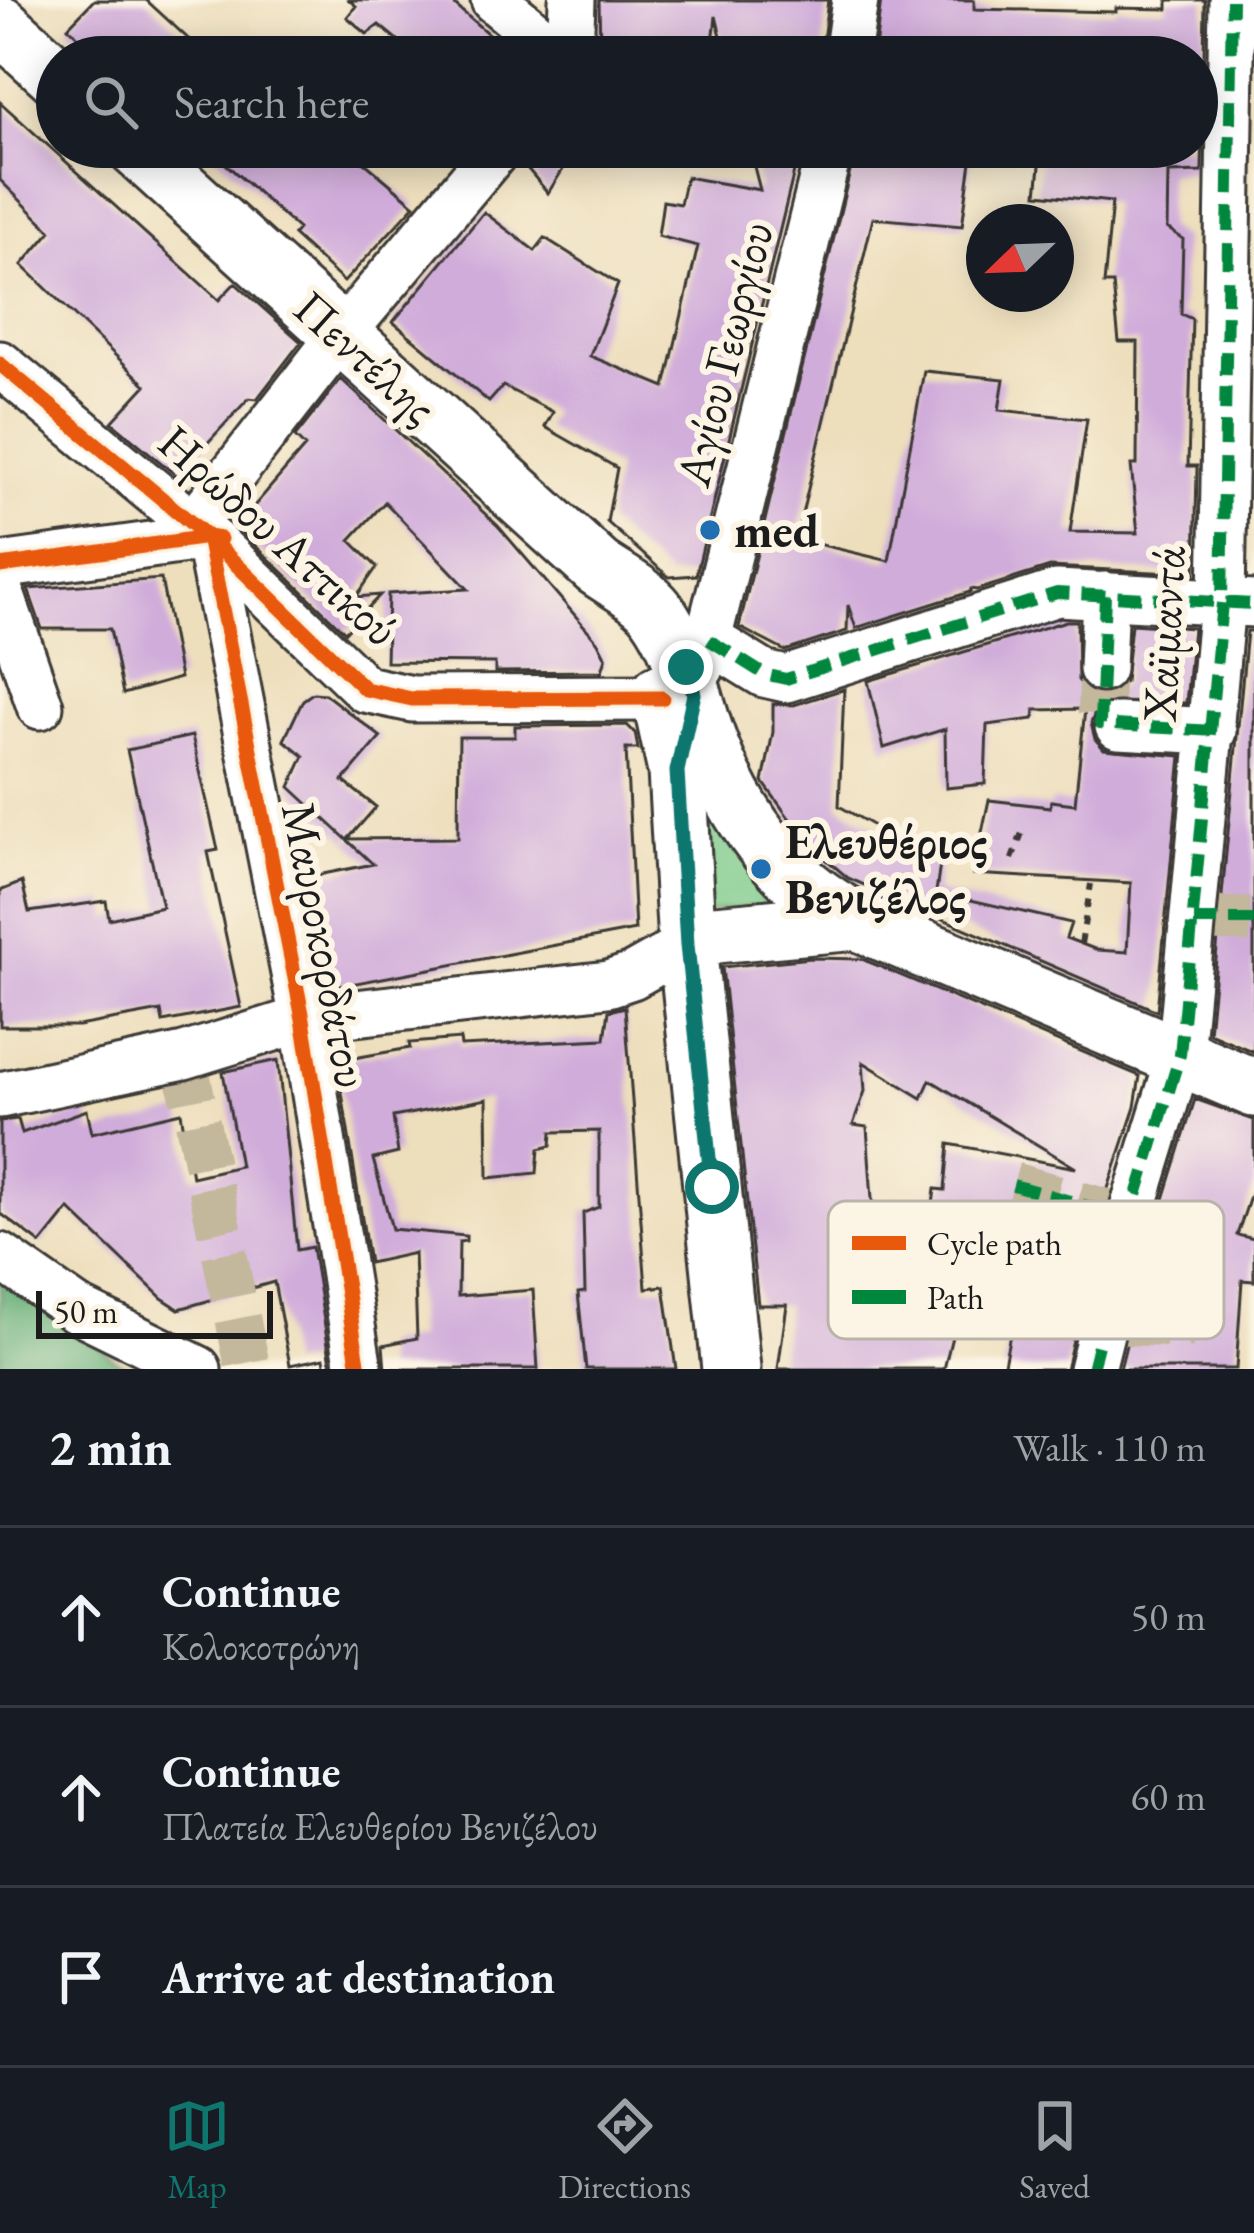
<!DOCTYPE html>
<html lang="en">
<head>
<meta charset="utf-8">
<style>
	:root { --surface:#171b24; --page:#242831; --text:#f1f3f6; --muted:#9ea1a6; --line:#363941; --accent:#0f766e }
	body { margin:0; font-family:"EB Garamond",serif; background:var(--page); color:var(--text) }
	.compass { position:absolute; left:966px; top:204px; width:108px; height:108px; border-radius:50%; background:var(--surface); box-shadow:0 6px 30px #0003; rotate:247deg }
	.scale { position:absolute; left:36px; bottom:30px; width:237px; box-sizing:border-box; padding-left:12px; border:6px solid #1c1c1c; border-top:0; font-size:33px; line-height:42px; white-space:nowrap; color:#1c1c1c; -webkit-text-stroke:9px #fcf5e5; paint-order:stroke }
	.stop { position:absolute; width:36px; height:36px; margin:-27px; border:9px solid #0f766e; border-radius:50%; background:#fff }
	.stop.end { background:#0f766e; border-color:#fff; box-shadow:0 3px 12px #0008 }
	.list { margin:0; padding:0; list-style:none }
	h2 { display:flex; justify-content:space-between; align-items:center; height:156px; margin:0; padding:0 48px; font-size:51px }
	h2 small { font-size:39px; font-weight:400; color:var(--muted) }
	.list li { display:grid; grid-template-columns:78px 1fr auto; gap:36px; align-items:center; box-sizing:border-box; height:180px; padding:0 48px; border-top:3px solid var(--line) }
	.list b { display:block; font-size:45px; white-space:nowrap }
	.list p { margin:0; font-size:39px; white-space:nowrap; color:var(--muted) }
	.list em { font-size:39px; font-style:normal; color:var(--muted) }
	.icon { flex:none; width:66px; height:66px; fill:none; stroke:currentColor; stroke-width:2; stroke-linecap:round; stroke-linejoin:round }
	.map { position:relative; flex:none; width:1254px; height:1369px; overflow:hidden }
	.search { position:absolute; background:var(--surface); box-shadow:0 6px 30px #0003; left:36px; right:36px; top:36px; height:132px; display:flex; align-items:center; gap:30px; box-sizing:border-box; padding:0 42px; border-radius:66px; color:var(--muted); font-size:45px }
	.sheet { height:696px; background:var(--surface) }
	nav { display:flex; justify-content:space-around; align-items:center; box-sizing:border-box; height:168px; border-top:3px solid var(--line); background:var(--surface); font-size:33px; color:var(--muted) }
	nav a { display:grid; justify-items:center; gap:6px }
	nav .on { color:var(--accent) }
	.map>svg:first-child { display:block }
	.green { fill:#78c98a; stroke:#4a7253; stroke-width:3 }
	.forest { fill:#62ad76; stroke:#3f6449; stroke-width:3 }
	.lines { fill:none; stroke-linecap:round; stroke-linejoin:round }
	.stream { stroke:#6f9fd9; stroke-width:9 }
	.building { fill:#d0acda }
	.minor-tunnel { stroke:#c3b79c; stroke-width:45; stroke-dasharray:45 22; stroke-linecap:butt }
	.minor-casing { stroke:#3b3934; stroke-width:51 }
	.major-casing { stroke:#3b3934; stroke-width:63 }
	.path { stroke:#3b3934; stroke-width:6; stroke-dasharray:9 9; stroke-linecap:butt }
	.minor { stroke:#fff; stroke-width:45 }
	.major { stroke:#fff; stroke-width:57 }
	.quiet { stroke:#00873e; stroke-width:12; stroke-dasharray:24 12; stroke-linecap:butt }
	.cycleway-casing { stroke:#fcf5e5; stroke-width:22 }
	.cycleway { stroke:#e8590c; stroke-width:15 }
	.route { stroke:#0f766e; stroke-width:15 }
	.poi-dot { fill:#1f6fb2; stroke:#fcf5e5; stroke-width:4.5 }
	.labels { text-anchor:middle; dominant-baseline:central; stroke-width:12; stroke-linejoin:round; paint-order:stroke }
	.street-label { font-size:48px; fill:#1c1c1c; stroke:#fcf5e5 }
	.poi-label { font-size:48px; font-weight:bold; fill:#1c1c1c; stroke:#fcf5e5; text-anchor:start }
	.key { fill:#fcf5e5; stroke:#b9b4a9; stroke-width:3 }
	.key-label { font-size:33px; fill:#1c1c1c }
</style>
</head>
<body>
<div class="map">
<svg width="1254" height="1369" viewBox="0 0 1254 1369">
	<rect width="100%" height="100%" fill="#fcf5e5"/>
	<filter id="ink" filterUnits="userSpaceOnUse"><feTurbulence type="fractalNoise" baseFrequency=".00833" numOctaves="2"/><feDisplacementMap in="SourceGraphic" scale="24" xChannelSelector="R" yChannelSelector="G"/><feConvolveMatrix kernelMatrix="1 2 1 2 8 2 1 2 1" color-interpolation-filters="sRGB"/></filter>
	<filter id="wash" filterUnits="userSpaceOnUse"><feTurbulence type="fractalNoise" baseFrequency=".004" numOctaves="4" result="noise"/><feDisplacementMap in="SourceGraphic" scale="48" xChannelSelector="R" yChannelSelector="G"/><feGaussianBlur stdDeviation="2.7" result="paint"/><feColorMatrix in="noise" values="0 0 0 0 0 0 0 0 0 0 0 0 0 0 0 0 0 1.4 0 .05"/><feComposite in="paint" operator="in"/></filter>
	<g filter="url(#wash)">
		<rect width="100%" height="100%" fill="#eddebc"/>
		<path class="green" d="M697,769L792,903L702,913Z"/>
		<path class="forest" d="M0,1261L118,1362L139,1369H0Z"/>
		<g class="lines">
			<path class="stream" d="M0,1367L2,1369"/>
		</g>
		<g id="blocks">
			<path class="building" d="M94,0H146L208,57H100L68,27Z
				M349,0H449L515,57H418L379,25L367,34L347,17L356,6Z
				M599,0H828L821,57H745V53L725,52L716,16L712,52L600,49Z
				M881,0H974V9L1116,12V8L1168,9V0H1205L1202,172L1168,173L1167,228L1183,239L1181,314L1192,319L1188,466H1197L1195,574L1050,567L977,590L971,589L970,592L856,628L848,605L847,631L785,651L739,627L856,147H973L962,226L873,218L796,539L889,561L924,371L1004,379L999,410L1087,419L1070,532L1138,533L1131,465H1137L1138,342H1119L1113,284H1104L1112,202L1037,194L1042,147H1197V57H874Z
				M0,102L219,300L235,283L301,342L257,399L249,398L177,476L112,422L146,385L22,265L51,231L0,180Z
				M207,147H346L415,205L344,282L293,235L298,229Z
				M525,147H577L548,193L521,161Z
				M749,147H800L696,575L669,577L607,522L617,468L545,427L553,412L503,386L489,402L393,322L484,212L535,251L545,238L618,284L590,356L665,387L698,246L658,236L663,201L680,204L686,177L760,190Z
				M341,379L498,526L598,642L606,658L602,671L495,672V663L386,662L388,594L468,589L385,502L350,540L377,567L356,597L380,595L345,632L236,527L305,447L295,437Z
				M161,579L180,678L123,694L110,629H42L28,589Z
				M1066,621H1077L1078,680L1087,691L1100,696L1113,693L1125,682L1131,624L1193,628L1186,703L1107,702L1096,710L1091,723L1095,739L1104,749L1181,756L1157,1011L848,878L807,843L763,782L773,732V704L794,705L844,689L839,806L940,864L936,892L1071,923L1066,938L1097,950L1127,952L1131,883L973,874L989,800L1050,807L1051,801L1075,804L1085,709L1035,710L1034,719L987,725L985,784L946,788L945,729L884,748L868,681Z
				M1247,631H1254V1052L1209,1033Z
				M313,693L325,694L381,737L343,781L376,807L348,839L458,838L459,737H515V726L627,725L635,733L638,749H626L635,930L325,989L303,878L373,864L290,787L304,756L284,740L303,700Z
				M192,736L218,850L208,852L241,1007L163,1022L161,1011L78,1026H0V891L22,882L29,912L106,901L109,919L162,907L127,750Z
				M811,958L862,959L1140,1076L1135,1107L1084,1261L1091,1264L1066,1369H1003L1014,1314L991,1307L999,1245L928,1244L935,1189L945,1190L949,1144L1076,1168L930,1080L922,1098L863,1062L865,1091L853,1125L867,1127L877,1272L925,1277L920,1315L955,1324L944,1369H778L787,1305H758L722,967Z
				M625,1007L646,1288L664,1286L676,1369H586L578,1293L585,1292L583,1213L599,1207V1131L552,1132L551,1146L539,1149L537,1173L488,1178L487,1099L393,1117L398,1153L373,1159L392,1229L466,1236V1241L459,1242L458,1296L533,1290L538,1369H385L383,1345L417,1338L414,1253L369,1263L337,1061L410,1048L409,1043L460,1039L461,1046L605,1039L609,1011Z
				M278,1060L297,1250L312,1247L332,1369H326L324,1358L290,1365L274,1282L179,1309L162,1298L69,1209L41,1244L0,1213V1121L18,1119L22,1133L87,1110L92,1133L181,1112L192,1177L240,1166L223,1072Z
				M1195,1099L1254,1120V1185L1237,1235L1254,1239V1281L1242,1280L1236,1369H1120L1156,1225Z"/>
		</g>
	</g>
	<g filter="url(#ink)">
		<use href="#blocks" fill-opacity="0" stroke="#3b3934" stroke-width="3"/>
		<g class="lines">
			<path class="minor-tunnel" d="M1102,669L1100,724L1118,726
				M1205,919L1254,920
				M184,1056L248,1369
				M1013,1185L1130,1218
				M1122,1322L1194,1326"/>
			<g class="minor-casing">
				<path id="minor" d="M494,0L563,57
					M570,57L572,0
					M847,57L855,0
					M0,364L208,537L365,689L412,699L662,698
					M193,525L341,335L499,147
					M208,537L303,1019L359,1369
					M0,566L208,537
					M0,591L40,706
					M709,640L764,674L786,679L1057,593L1254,604
					M701,668L830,147
					M1102,669L1105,595
					M1118,726L1213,731
					M0,1095L184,1056L303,1019L608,984L632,976L687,945
					M0,1256L76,1309L198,1369
					M1092,1369L1130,1218L1180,1055L1222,603L1232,0"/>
			</g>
			<g class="major-casing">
				<path id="major" d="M0,24L57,76
					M135,147L597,567C615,580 642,593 656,611C683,647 690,689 704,731C732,811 781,884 857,921L1254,1088
					M660,693L677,771L687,945L731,1369
					M687,945L715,934L857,921"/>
			</g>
			<path class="path" d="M1012,859L1022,833
				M1081,944L1091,884"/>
			<use href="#minor" class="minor"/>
			<use href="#major" class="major"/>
			<path class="quiet" d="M1105,595L1100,724L1213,731
				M709,640L764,674L786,679L1057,593L1254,604
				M1194,920H1254
				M1013,1185L1130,1218
				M1105,1319L1194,1326
				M1092,1369L1130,1218L1180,1055L1222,603L1232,0"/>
			<g class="cycleway-casing">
				<path id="cycleway" d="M0,364L208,537L365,689L412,699L662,698
					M208,537L303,1019L359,1369
					M0,566L208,537L220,539"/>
			</g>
			<use href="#cycleway" class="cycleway"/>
		</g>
	</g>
	<g class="lines" filter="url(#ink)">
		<path class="route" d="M686,667L694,694L677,771L687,945L712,1187"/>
	</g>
	<g class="poi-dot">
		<circle cx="710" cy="530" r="12"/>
		<circle cx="761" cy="869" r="12"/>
	</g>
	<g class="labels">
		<g class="street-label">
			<text transform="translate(724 354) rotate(-76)">Αγίου Γεωργίου</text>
			<text transform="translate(366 357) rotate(42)">Πεντέλης</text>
			<text transform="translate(279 535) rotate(42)">Ηρώδου Αττικού</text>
			<text transform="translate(1163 634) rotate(-87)">Χαϊμαντά</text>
			<text transform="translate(326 945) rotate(79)">Μαυροκορδάτου</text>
		</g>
		<g class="poi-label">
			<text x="734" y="530">med</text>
			<text x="785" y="841">Ελευθέριος<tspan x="785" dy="55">Βενιζέλος</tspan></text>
		</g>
	</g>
	<rect x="828" y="1201" width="396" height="138" rx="18" class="key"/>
	<rect x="852" y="1236" width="54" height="14" fill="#e8590c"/>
	<rect x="852" y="1290" width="54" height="14" fill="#00873e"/>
	<g class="key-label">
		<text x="927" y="1255">Cycle path</text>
		<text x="927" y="1309">Path</text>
	</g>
</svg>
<svg class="compass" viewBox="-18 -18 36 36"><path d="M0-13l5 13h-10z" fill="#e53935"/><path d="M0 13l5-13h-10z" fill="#9ea1a6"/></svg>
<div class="scale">50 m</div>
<div class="stop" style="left:712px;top:1187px"></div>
<div class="stop end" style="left:686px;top:667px"></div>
<div class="search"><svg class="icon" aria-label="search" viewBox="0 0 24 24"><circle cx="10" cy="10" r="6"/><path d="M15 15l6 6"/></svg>Search here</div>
</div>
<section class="sheet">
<h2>2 min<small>Walk · 110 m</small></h2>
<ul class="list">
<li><svg class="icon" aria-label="ahead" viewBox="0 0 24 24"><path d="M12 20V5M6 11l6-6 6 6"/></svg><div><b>Continue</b><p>Κολοκοτρώνη</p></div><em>50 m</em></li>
<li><svg class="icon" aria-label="ahead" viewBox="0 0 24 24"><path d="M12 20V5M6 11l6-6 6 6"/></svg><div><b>Continue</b><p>Πλατεία Ελευθερίου Βενιζέλου</p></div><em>60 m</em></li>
<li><svg class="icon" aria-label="arrive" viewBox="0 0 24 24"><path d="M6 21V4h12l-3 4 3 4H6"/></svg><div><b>Arrive at destination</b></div></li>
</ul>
</section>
<nav>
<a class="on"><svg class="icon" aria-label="map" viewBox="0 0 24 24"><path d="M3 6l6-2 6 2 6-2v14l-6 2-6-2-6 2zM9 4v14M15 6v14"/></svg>Map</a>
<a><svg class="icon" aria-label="directions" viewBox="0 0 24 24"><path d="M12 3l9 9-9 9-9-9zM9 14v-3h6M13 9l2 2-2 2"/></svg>Directions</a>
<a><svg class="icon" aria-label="saved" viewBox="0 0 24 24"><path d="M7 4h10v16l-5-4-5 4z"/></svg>Saved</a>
</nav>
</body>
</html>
